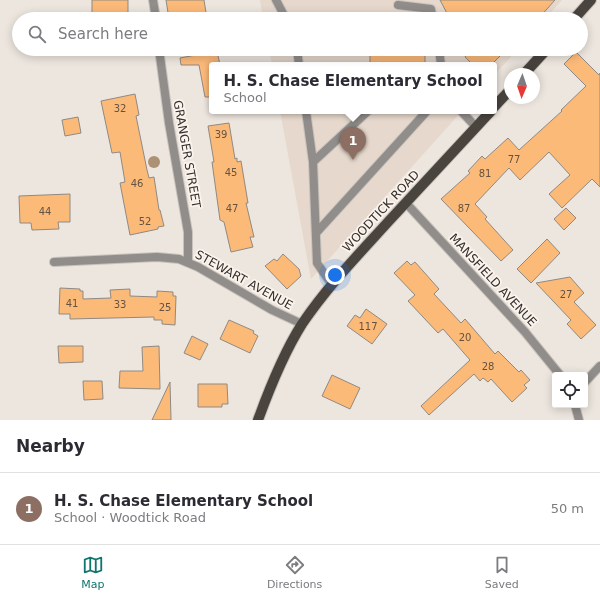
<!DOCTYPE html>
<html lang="en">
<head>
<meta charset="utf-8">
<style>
	:root { --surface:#fff; --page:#f7f7f7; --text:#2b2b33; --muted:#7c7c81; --line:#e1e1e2; --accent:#0f766e }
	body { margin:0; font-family:"DejaVu Sans",sans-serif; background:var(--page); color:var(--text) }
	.controls { position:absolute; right:12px; bottom:12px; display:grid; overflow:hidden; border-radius:4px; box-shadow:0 2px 10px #0003 }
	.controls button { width:36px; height:36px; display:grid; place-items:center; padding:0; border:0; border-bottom:1px solid var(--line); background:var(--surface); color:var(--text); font:20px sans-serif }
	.compass { position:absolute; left:504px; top:68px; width:36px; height:36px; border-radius:50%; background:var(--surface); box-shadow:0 2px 10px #0003; rotate:182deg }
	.you { position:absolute; left:335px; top:275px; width:14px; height:14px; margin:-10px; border:3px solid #fff; border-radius:50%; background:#1a73e8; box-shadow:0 0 0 6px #1a73e833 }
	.badge { display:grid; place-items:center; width:26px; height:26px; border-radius:50%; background:var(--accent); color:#fff; font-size:13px; font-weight:700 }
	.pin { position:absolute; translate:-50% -33px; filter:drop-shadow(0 1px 2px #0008) }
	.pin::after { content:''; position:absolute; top:21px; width:14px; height:12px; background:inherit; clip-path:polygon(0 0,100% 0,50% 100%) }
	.popup { position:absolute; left:209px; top:62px; width:288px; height:52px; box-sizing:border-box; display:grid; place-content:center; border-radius:4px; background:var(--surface); filter:drop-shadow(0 1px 3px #0005); font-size:13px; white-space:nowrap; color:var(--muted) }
	.popup b { font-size:15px; color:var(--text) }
	.popup::after { content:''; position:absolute; left:50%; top:100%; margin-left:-8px; border:8px solid transparent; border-top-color:var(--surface) }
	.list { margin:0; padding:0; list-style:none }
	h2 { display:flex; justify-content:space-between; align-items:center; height:52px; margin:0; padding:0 16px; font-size:17px }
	h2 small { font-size:13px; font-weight:400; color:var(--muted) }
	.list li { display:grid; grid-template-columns:26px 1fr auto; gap:12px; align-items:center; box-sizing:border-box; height:72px; padding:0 16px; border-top:1px solid var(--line) }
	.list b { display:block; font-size:15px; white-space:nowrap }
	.list p { margin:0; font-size:13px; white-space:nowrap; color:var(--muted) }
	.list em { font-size:13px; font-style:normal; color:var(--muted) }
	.icon { flex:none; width:22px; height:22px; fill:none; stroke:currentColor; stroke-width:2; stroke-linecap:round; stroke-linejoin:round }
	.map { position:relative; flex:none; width:600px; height:420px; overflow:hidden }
	.search { position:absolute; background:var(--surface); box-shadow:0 2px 10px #0003; left:12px; right:12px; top:12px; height:44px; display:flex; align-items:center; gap:10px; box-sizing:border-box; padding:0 14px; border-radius:22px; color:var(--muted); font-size:15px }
	.sheet { height:124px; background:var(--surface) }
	nav { display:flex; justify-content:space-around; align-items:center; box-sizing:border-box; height:56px; border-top:1px solid var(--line); background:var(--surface); font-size:11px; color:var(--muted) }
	nav a { display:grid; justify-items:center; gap:2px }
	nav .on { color:var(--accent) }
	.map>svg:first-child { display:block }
	.built { fill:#e6d8cc }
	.building { fill:#fcba79; stroke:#908982 }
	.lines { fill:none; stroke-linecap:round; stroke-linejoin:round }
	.lane-casing { stroke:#c8c2bc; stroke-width:10 }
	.street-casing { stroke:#c8c2bc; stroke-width:10 }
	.primary-casing { stroke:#c8c2bc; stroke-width:12 }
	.lane { stroke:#908d8a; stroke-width:8 }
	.street { stroke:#908d8a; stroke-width:8 }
	.primary { stroke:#4a443f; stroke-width:10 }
	.tree { fill:#ad9174 }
	.labels { text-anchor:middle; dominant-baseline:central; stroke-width:3.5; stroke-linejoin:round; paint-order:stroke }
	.number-label { font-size:10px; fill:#655241 }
	.street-label { font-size:12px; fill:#33302e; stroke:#fbf3ec }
</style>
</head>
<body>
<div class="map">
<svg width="600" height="420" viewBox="0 0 600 420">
	<rect width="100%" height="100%" fill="#ede6df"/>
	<path class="built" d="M260,0H562L545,19H263Z
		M269,49H518L494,75V65H272Z
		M280,111H462L311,279Z"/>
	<path class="building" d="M92,0H128V19H92Z
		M166,0H204L207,19H169Z
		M440,0H555L538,19H450Z
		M370,49H425V65H370Z
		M471,49H507L491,65H473L465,57Z
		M217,51L220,65H212V97H205L199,65H181L180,58Z
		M576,52L599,75L600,73V187L592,179L562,208L549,194L570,175L549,152L520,180L509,168L475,204L487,217L485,219L513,250L501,261L441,199L470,173L468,171L482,156L485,159L508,138L519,150L562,111L561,110L586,86L564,64Z
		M135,94L139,115L136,116L147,170L149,178L154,177L159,210H160L164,226L158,227V229L130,235L120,183L125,182L120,152L112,153L101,101Z
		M78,117L81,133L65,136L62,120Z
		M229,123L235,159L237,158V162L241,161L248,203H246L254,237H250L253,247L231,252L224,222L220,220L212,162H214L208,126Z
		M70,194V222H58L59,229L32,230L31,223H20L19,196Z
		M566,208L576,218L564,230L554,219Z
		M547,239L560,253L531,283L517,269Z
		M283,254L299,269L301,276L287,289L265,266L274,259L277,261Z
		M407,261L411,265L415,262L439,289L434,294L461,323L465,319L495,354L498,351L519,372L521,370L530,380L524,385L527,388L512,402L491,379L488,382L483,378L480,381L474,374L429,415L421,406L470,360L443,329L438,333L408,301L415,295L394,273Z
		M570,277L584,293L574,302L596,325L581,339L567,324L571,320L536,283Z
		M60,288L80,289V291H83V299L111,298L110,290L130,289V296L157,297V291L173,292V296H176L175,325L162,324V320H154V317L70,319V314H59Z
		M366,309L387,324L372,344L347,326L355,315L360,318Z
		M229,320L254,331L253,333L258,336L250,353L220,339Z
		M192,336L208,344L200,360L184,353Z
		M58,346H83V362L59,363Z
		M159,346L160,389L119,388L120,371H143L142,347Z
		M332,375L360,388L350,409L322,396Z
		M83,381H102L103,399L84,400Z
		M170,382L171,420H152Z
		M198,384H227L228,404H222V407H198Z"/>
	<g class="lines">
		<g class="lane-casing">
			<path id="lane" d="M276,0L286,19
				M398,5L431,9L433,19
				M297,49L299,65
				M439,49L441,65
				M306,111L313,162
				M461,111L476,127
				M317,232L427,111
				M332,285L317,263L313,162L368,111"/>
		</g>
		<g class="street-casing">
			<path id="street" d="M153,0L156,19
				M159,49L169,123L188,232V262
				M406,203L525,332L560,375
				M54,262L157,257L179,259L198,267L272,310L302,324
				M585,382L600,366
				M575,405L579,420"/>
		</g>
		<g class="primary-casing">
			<path id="primary" d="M574,19L591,0
				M524,74L547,49
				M494,107L510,90
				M258,420C270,387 283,354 302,324C327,287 358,255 388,222C422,185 457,148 491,111"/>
		</g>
		<use href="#lane" class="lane"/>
		<use href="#street" class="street"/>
		<use href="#primary" class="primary"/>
	</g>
	<circle class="tree" cx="154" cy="162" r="6"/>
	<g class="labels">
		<g class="number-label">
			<text x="120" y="108">32</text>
			<text x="221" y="134">39</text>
			<text x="514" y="159">77</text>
			<text x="231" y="172">45</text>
			<text x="485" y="173">81</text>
			<text x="137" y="183">46</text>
			<text x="232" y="208">47</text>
			<text x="464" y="208">87</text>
			<text x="45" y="211">44</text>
			<text x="145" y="221">52</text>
			<text x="566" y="294">27</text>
			<text x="72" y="303">41</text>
			<text x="120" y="304">33</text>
			<text x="165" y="307">25</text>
			<text x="368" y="326">117</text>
			<text x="465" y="337">20</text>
			<text x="488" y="366">28</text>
		</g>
		<g class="street-label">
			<text transform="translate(187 154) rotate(80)">GRANGER STREET</text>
			<text transform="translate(381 211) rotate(-47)">WOODTICK ROAD</text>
			<text transform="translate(244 280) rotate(29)">STEWART AVENUE</text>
			<text transform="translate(493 280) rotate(47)">MANSFIELD AVENUE</text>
		</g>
	</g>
</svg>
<div class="controls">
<button><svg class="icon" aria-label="locate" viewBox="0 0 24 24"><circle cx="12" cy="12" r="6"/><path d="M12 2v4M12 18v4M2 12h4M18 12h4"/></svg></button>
</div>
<svg class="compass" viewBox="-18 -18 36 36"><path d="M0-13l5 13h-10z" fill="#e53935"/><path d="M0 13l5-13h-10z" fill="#7c7c81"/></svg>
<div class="you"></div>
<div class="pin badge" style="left:353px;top:160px;background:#8d6e63">1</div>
<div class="popup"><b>H. S. Chase Elementary School</b>School</div>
<div class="search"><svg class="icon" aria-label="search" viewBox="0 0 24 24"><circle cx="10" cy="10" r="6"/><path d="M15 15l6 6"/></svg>Search here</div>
</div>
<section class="sheet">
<h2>Nearby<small></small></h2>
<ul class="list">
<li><span class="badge" style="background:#8d6e63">1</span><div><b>H. S. Chase Elementary School</b><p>School · Woodtick Road</p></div><em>50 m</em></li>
</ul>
</section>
<nav>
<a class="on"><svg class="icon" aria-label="map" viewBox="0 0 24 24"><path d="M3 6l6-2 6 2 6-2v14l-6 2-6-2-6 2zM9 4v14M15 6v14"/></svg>Map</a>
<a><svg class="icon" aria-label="directions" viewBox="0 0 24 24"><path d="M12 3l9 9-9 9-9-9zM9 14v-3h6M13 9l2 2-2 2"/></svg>Directions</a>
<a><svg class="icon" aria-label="saved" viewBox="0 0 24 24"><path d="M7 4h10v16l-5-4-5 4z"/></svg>Saved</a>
</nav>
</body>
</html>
